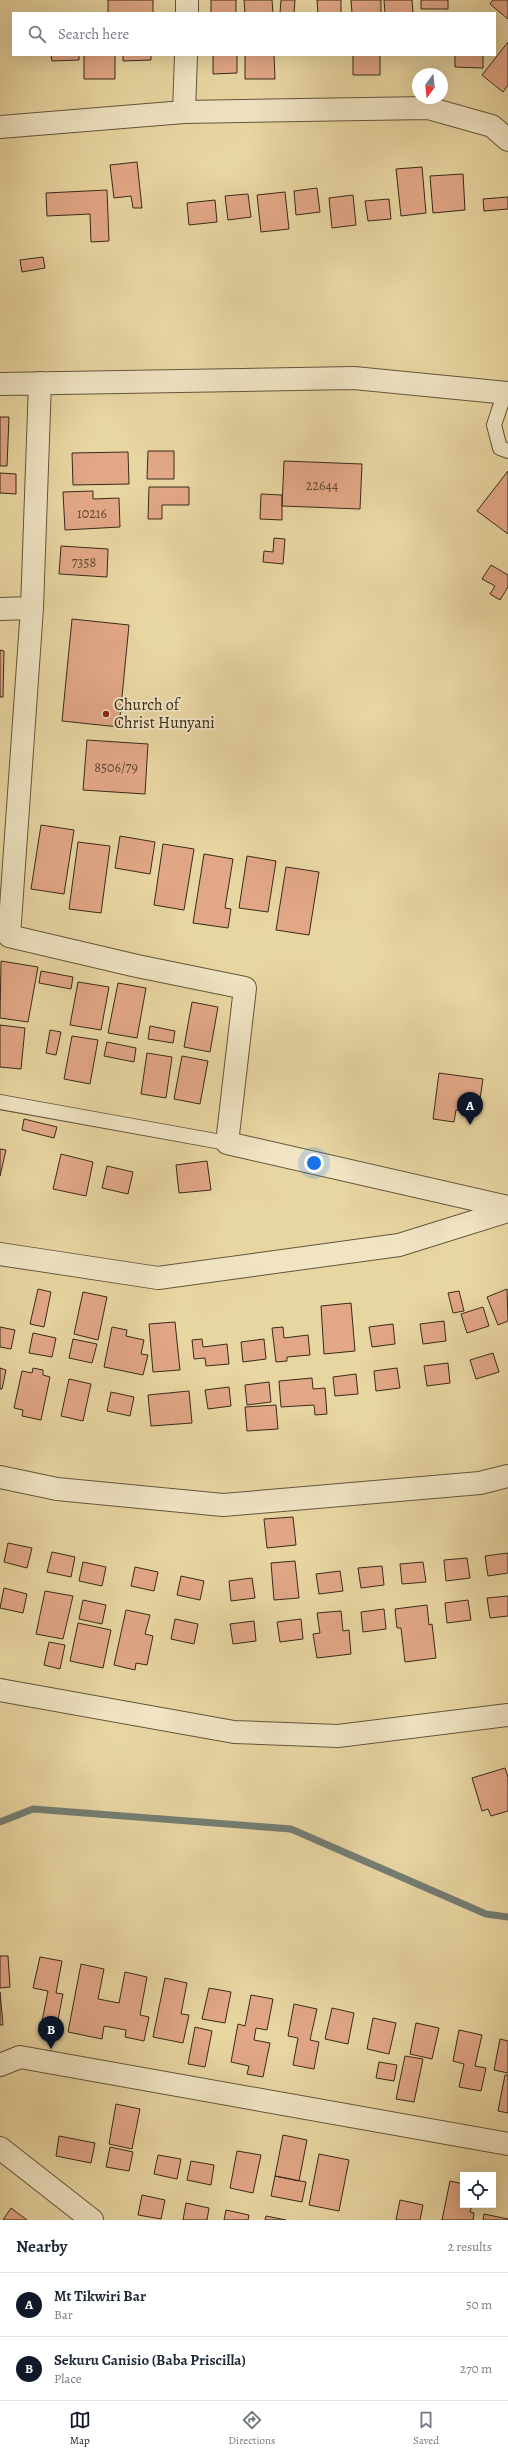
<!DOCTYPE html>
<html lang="en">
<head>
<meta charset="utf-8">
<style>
	:root { --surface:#fff; --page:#f6f6f7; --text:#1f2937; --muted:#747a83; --line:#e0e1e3; --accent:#111827 }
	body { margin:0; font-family:Alegreya,serif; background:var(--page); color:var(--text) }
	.controls { position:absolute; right:12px; bottom:12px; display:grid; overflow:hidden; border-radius:0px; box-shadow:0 4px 16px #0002 }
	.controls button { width:36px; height:36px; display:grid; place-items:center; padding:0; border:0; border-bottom:1px solid var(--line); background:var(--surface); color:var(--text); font:20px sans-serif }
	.compass { position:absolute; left:412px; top:68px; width:36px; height:36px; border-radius:50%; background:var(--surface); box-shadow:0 4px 16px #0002; rotate:195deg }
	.you { position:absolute; left:314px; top:1163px; width:14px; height:14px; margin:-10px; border:3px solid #fff; border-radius:50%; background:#1a73e8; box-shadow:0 0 0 6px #1a73e833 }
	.badge { display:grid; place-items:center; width:26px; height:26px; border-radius:50%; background:var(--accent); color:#fff; font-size:13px; font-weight:700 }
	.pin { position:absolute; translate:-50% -33px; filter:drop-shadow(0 1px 2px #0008) }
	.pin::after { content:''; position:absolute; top:21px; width:14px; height:12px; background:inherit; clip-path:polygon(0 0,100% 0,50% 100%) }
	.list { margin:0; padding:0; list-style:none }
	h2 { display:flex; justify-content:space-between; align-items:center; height:52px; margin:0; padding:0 16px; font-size:17px }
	h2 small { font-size:13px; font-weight:400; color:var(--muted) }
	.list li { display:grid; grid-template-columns:26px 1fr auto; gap:12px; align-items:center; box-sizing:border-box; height:64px; padding:0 16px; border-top:1px solid var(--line) }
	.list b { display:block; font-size:15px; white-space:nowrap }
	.list p { margin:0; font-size:13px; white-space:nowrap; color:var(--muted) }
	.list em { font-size:13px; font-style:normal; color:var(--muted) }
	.icon { flex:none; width:22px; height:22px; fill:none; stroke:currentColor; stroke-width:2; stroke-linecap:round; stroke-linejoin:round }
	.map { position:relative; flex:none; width:508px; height:2220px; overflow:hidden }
	.search { position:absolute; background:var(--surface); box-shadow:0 4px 16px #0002; left:12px; right:12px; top:12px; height:44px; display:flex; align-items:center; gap:10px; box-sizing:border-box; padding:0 14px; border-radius:0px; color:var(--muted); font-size:15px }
	.sheet { height:180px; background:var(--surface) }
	nav { display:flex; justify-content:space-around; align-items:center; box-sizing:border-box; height:56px; border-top:1px solid var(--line); background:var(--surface); font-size:11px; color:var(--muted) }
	nav a { display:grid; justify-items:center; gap:2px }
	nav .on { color:var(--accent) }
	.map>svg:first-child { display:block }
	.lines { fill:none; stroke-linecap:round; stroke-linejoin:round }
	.stream { stroke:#747e74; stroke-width:7 }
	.building { fill:#e2a787; stroke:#382b19 }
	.lane-casing { stroke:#64563b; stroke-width:16 }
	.street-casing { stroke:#64563b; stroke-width:24 }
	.lane { stroke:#f0e4c3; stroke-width:14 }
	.street { stroke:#f0e4c3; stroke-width:22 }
	.poi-dot { fill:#8f2418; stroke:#f0e4c3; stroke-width:1.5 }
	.labels { text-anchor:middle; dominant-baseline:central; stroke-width:4; stroke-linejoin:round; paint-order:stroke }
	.number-label { font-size:14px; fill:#624a34 }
	.poi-label { font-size:16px; fill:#382b19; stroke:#f0e4c3; text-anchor:start }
</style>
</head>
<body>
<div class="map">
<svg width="508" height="2220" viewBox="0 0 508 2220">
	<rect width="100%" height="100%" fill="#e8d6a2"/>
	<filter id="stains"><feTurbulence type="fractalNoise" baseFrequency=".005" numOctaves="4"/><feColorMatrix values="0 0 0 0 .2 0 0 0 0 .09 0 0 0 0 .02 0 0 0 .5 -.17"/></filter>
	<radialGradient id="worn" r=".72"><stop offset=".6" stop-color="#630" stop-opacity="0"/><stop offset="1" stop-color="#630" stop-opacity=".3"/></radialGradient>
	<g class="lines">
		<path class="stream" d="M0,1822L33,1809L291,1829L486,1914L508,1917"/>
	</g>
	<path class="building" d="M108,0H153V13H108Z
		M211,0H236V13H211Z
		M244,0H272L273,13H245Z
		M281,0H295L294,13H280Z
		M317,0H341V13H318Z
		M351,0H381V13H352Z
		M384,0H412L413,13H385Z
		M421,0H448V9H421Z
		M493,0H508V19L490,4Z
		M508,42V85L503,92L482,75Z
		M51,55H79V60L52,61Z
		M84,55H115V79H84Z
		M123,55H151V60L123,61Z
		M213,55H237V73L213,74Z
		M245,55H274L275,79H245Z
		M353,55H380V75H353Z
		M455,55H483V68L455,67Z
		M137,162L142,208H133L131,196L114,198L110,165Z
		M422,167L426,213L401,216L396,169Z
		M463,174L465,210L433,213L430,176Z
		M317,188L320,212L296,215L294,191Z
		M107,190L109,241L91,242L90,214L47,216L46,193Z
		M285,192L289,229L261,232L257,195Z
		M248,194L251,217L228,220L225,196Z
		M353,195L356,225L332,228L329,198Z
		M508,197V209L484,211L483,199Z
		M389,199L391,219L368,221L365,201Z
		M215,200L217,222L189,225L187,203Z
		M43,257L45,268L22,272L20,260Z
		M0,417H9L7,466H0Z
		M148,451H174V479H147Z
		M128,452L129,484L73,485L72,453Z
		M284,461L362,464L360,509L282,506Z
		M508,471V534L477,511Z
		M0,473L16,474V494L0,493Z
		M149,487H189V505H162V519H148Z
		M93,491V499L119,498L120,527L65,530L63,492Z
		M261,494L282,495V520L260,519Z
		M274,538L285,539L283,564L263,562L264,551L273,552Z
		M61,546L108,549L107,577L59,574Z
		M491,565L508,575V587L500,600L490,594L495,586L482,579Z
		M72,619L129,625L119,727L62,721Z
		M0,650L4,651L3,697H0Z
		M87,740L148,744L145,794L83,790Z
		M41,825L74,830L64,894L31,889Z
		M120,836L155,842L150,874L115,868Z
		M78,842L110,846L101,913L69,909Z
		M163,844L194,849L184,910L154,905Z
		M204,854L233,859L225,908L231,909L228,928L193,923Z
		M247,856L276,861L268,912L239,908Z
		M286,867L319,872L309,935L276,930Z
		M1,961L38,967L28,1022L0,1018Z
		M41,971L73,977L71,989L39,983Z
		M78,982L109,987L101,1030L70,1025Z
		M118,983L146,988L137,1038L108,1033Z
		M192,1002L218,1007L210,1052L184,1047Z
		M0,1025L25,1028L21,1069L0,1067Z
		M150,1026L175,1031L173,1043L148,1039Z
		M50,1030L61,1032L56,1055L46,1053Z
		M72,1036L98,1040L90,1084L64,1079Z
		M107,1042L136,1048L134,1062L104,1056Z
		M147,1053L172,1057L166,1098L141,1094Z
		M182,1056L208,1061L200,1104L174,1099Z
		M439,1073L483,1079L478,1113L456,1110L454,1122L433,1119Z
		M24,1119L57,1127L54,1138L22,1130Z
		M0,1149L6,1150L0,1176Z
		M61,1154L93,1162L86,1196L53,1189Z
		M207,1161L211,1190L179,1193L176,1165Z
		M107,1166L133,1172L128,1194L102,1188Z
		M38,1289L51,1292L44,1327L30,1324Z
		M507,1289L508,1321L498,1325L487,1297Z
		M459,1291L464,1311L453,1313L448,1293Z
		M83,1292L107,1297L98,1340L74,1334Z
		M351,1303L355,1351L324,1354L321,1306Z
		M483,1307L489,1326L467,1333L461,1314Z
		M444,1321L446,1341L423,1344L420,1324Z
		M175,1322L180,1370L153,1372L149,1324Z
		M393,1324L395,1344L372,1347L369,1327Z
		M0,1327L15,1330L11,1349L0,1347Z
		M112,1327L127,1330L126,1336L144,1340L141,1354L148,1355L143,1375L104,1367Z
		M283,1327L284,1338L308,1335L310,1355L287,1357V1361L276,1362L272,1328Z
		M33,1333L56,1338L52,1357L29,1353Z
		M73,1339L97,1344L92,1363L69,1358Z
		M202,1339L203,1347L227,1344L229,1364L206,1366L205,1358L194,1359L192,1340Z
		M264,1339L266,1359L243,1362L241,1342Z
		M493,1353L499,1372L476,1379L470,1360Z
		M448,1363L450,1383L427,1386L424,1366Z
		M0,1368L6,1370L2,1389H0Z
		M33,1368L43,1370V1375L50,1377L41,1420L22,1416L23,1410L14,1408L22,1371L32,1373Z
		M397,1368L400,1388L376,1391L374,1371Z
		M356,1374L358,1394L335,1396L333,1377Z
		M312,1378L313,1389L325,1388L327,1414L315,1415L314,1405L281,1407L279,1381Z
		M69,1379L91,1384L83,1421L61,1416Z
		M269,1382L271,1402L247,1405L245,1385Z
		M229,1387L231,1406L208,1409L205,1390Z
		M189,1391L192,1423L151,1426L148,1395Z
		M111,1392L134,1397L130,1416L107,1411Z
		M276,1405L278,1429L247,1431L245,1407Z
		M293,1517L296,1545L267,1548L264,1519Z
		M8,1543L32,1548L27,1568L4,1562Z
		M52,1552L75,1557L71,1577L47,1572Z
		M508,1553V1573L488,1576L485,1556Z
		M467,1558L470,1578L446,1581L444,1560Z
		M295,1561L299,1598L274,1600L271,1563Z
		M83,1562L106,1567L102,1586L79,1581Z
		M423,1562L426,1582L402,1584L400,1564Z
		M382,1566L384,1585L361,1588L358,1568Z
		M135,1567L158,1572L154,1591L131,1586Z
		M340,1571L343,1591L319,1594L316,1574Z
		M181,1576L204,1581L200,1600L177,1595Z
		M252,1578L255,1598L231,1601L229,1581Z
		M4,1588L27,1594L23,1613L0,1608Z
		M45,1591L73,1596L63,1639L36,1634Z
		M508,1596V1616L490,1618L487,1598Z
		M83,1600L106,1605L102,1624L79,1619Z
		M468,1600L471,1620L447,1623L445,1603Z
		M427,1605L429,1625L432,1624L436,1658L405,1662L401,1628H397L395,1609Z
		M384,1609L386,1629L363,1632L361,1612Z
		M126,1610L150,1615L145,1634L153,1636L147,1665L136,1663L135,1670L114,1665Z
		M341,1611L343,1631L349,1630L351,1654L317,1658L313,1634L320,1633L317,1613Z
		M175,1619L198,1624L194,1644L171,1639Z
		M301,1619L303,1639L280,1642L277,1622Z
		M254,1621L256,1641L233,1644L230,1624Z
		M78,1623L111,1630L103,1668L70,1661Z
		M49,1642L65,1645L60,1669L44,1665Z
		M505,1768L508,1777V1811L491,1816L488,1809L482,1811L472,1778Z
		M0,1956H8L10,1987L0,1988Z
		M40,1957L62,1961L56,1993L63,1994L56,2030L41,2026L48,1991L33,1988Z
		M81,1964L104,1969L98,1999L119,2003L125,1972L147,1977L140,2015L149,2017L144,2041L125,2037L126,2030L104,2026L102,2039L68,2032Z
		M165,1978L187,1983L181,2014L189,2015L183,2043L153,2037Z
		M209,1988L231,1992L225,2023L202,2019Z
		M0,1992L3,2025H0Z
		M251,1995L273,1999L267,2030L256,2028L254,2040L270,2043L263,2077L247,2074L249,2066L231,2062L238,2024L245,2026Z
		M294,2004L317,2009L310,2040L319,2042L314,2069L293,2065L298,2038L288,2036Z
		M332,2008L354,2013L348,2044L325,2039Z
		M373,2018L396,2023L389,2054L367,2049Z
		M416,2023L439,2028L432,2059L410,2054Z
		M195,2027L212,2031L205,2067L188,2064Z
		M459,2030L482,2035L475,2066L486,2068L481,2091L459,2087L464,2064L453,2061Z
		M500,2039L508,2041V2073L494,2070Z
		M405,2056L423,2059L414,2102L396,2099Z
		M379,2062L397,2065L394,2081L376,2078Z
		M505,2075H508V2113L498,2111Z
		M116,2104L140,2109L132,2149L109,2144Z
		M283,2135L307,2140L299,2181L275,2176Z
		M59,2136L95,2143L91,2163L56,2156Z
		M110,2147L133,2152L129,2171L106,2167Z
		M237,2151L261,2155L253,2193L230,2188Z
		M319,2154L349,2160L339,2211L309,2205Z
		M158,2155L181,2159L177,2179L154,2174Z
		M191,2161L214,2165L211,2185L187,2180Z
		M275,2176L306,2182L302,2202L271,2196Z
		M450,2181L463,2184V2205H472L470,2212L474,2213L473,2220H442Z
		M142,2195L165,2200L161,2219L138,2215Z
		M400,2200L423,2205L420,2220H396Z
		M186,2203L209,2208L207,2220H183Z
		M11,2208L27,2220H3Z
		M226,2210L249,2215L248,2220H224Z
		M484,2214L508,2219L507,2220H483Z
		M266,2216L286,2220H265Z"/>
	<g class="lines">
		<g class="lane-casing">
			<path id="lane" d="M505,392L494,425L500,448L508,451
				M0,1102L227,1143"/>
		</g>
		<g class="street-casing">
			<path id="street" d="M187,13V0
				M184,112L186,55
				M0,127L184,112L428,108L492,126L508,140
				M40,383L32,608L9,936L137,966L245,988L227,1143L508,1207
				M0,384L354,378L508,393
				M0,609L32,608
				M0,1254L158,1278L399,1245L508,1211
				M0,1477L57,1489L223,1505L480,1483L508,1476
				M0,1690L234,1732L338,1736L508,1715
				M0,2065L20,2057L508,2144
				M0,2148L92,2220"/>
		</g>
		<use href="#lane" class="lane"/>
		<use href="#street" class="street"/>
	</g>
	<circle class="poi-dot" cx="106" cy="714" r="4"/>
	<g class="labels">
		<g class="number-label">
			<text x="322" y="485">22644</text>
			<text x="92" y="513">10216</text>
			<text x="84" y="562">7358</text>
			<text x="116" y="767">8506/79</text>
		</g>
		<g class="poi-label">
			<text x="114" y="705">Church of<tspan x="114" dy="18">Christ Hunyani</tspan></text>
		</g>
	</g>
	<rect width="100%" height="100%" filter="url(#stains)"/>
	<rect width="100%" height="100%" fill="url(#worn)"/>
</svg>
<div class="controls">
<button><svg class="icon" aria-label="locate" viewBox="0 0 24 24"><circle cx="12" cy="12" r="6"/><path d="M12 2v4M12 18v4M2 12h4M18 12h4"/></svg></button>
</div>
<svg class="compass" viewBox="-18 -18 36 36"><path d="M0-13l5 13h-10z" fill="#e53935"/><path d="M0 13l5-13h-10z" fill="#747a83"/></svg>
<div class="you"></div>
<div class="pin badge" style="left:470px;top:1125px">A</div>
<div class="pin badge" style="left:51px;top:2049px">B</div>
<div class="search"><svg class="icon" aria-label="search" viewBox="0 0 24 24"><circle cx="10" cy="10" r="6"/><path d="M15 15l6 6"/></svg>Search here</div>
</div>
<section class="sheet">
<h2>Nearby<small>2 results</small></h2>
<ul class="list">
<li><span class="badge">A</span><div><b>Mt Tikwiri Bar</b><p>Bar</p></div><em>50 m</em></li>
<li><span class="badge">B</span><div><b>Sekuru Canisio (Baba Priscilla)</b><p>Place</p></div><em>270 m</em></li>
</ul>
</section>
<nav>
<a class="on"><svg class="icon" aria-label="map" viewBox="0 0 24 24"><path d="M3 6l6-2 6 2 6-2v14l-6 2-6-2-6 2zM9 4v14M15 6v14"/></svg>Map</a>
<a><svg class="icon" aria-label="directions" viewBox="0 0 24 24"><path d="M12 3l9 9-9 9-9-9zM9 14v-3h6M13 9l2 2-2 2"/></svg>Directions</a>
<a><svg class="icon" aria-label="saved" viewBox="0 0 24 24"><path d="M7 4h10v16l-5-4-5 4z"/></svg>Saved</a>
</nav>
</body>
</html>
